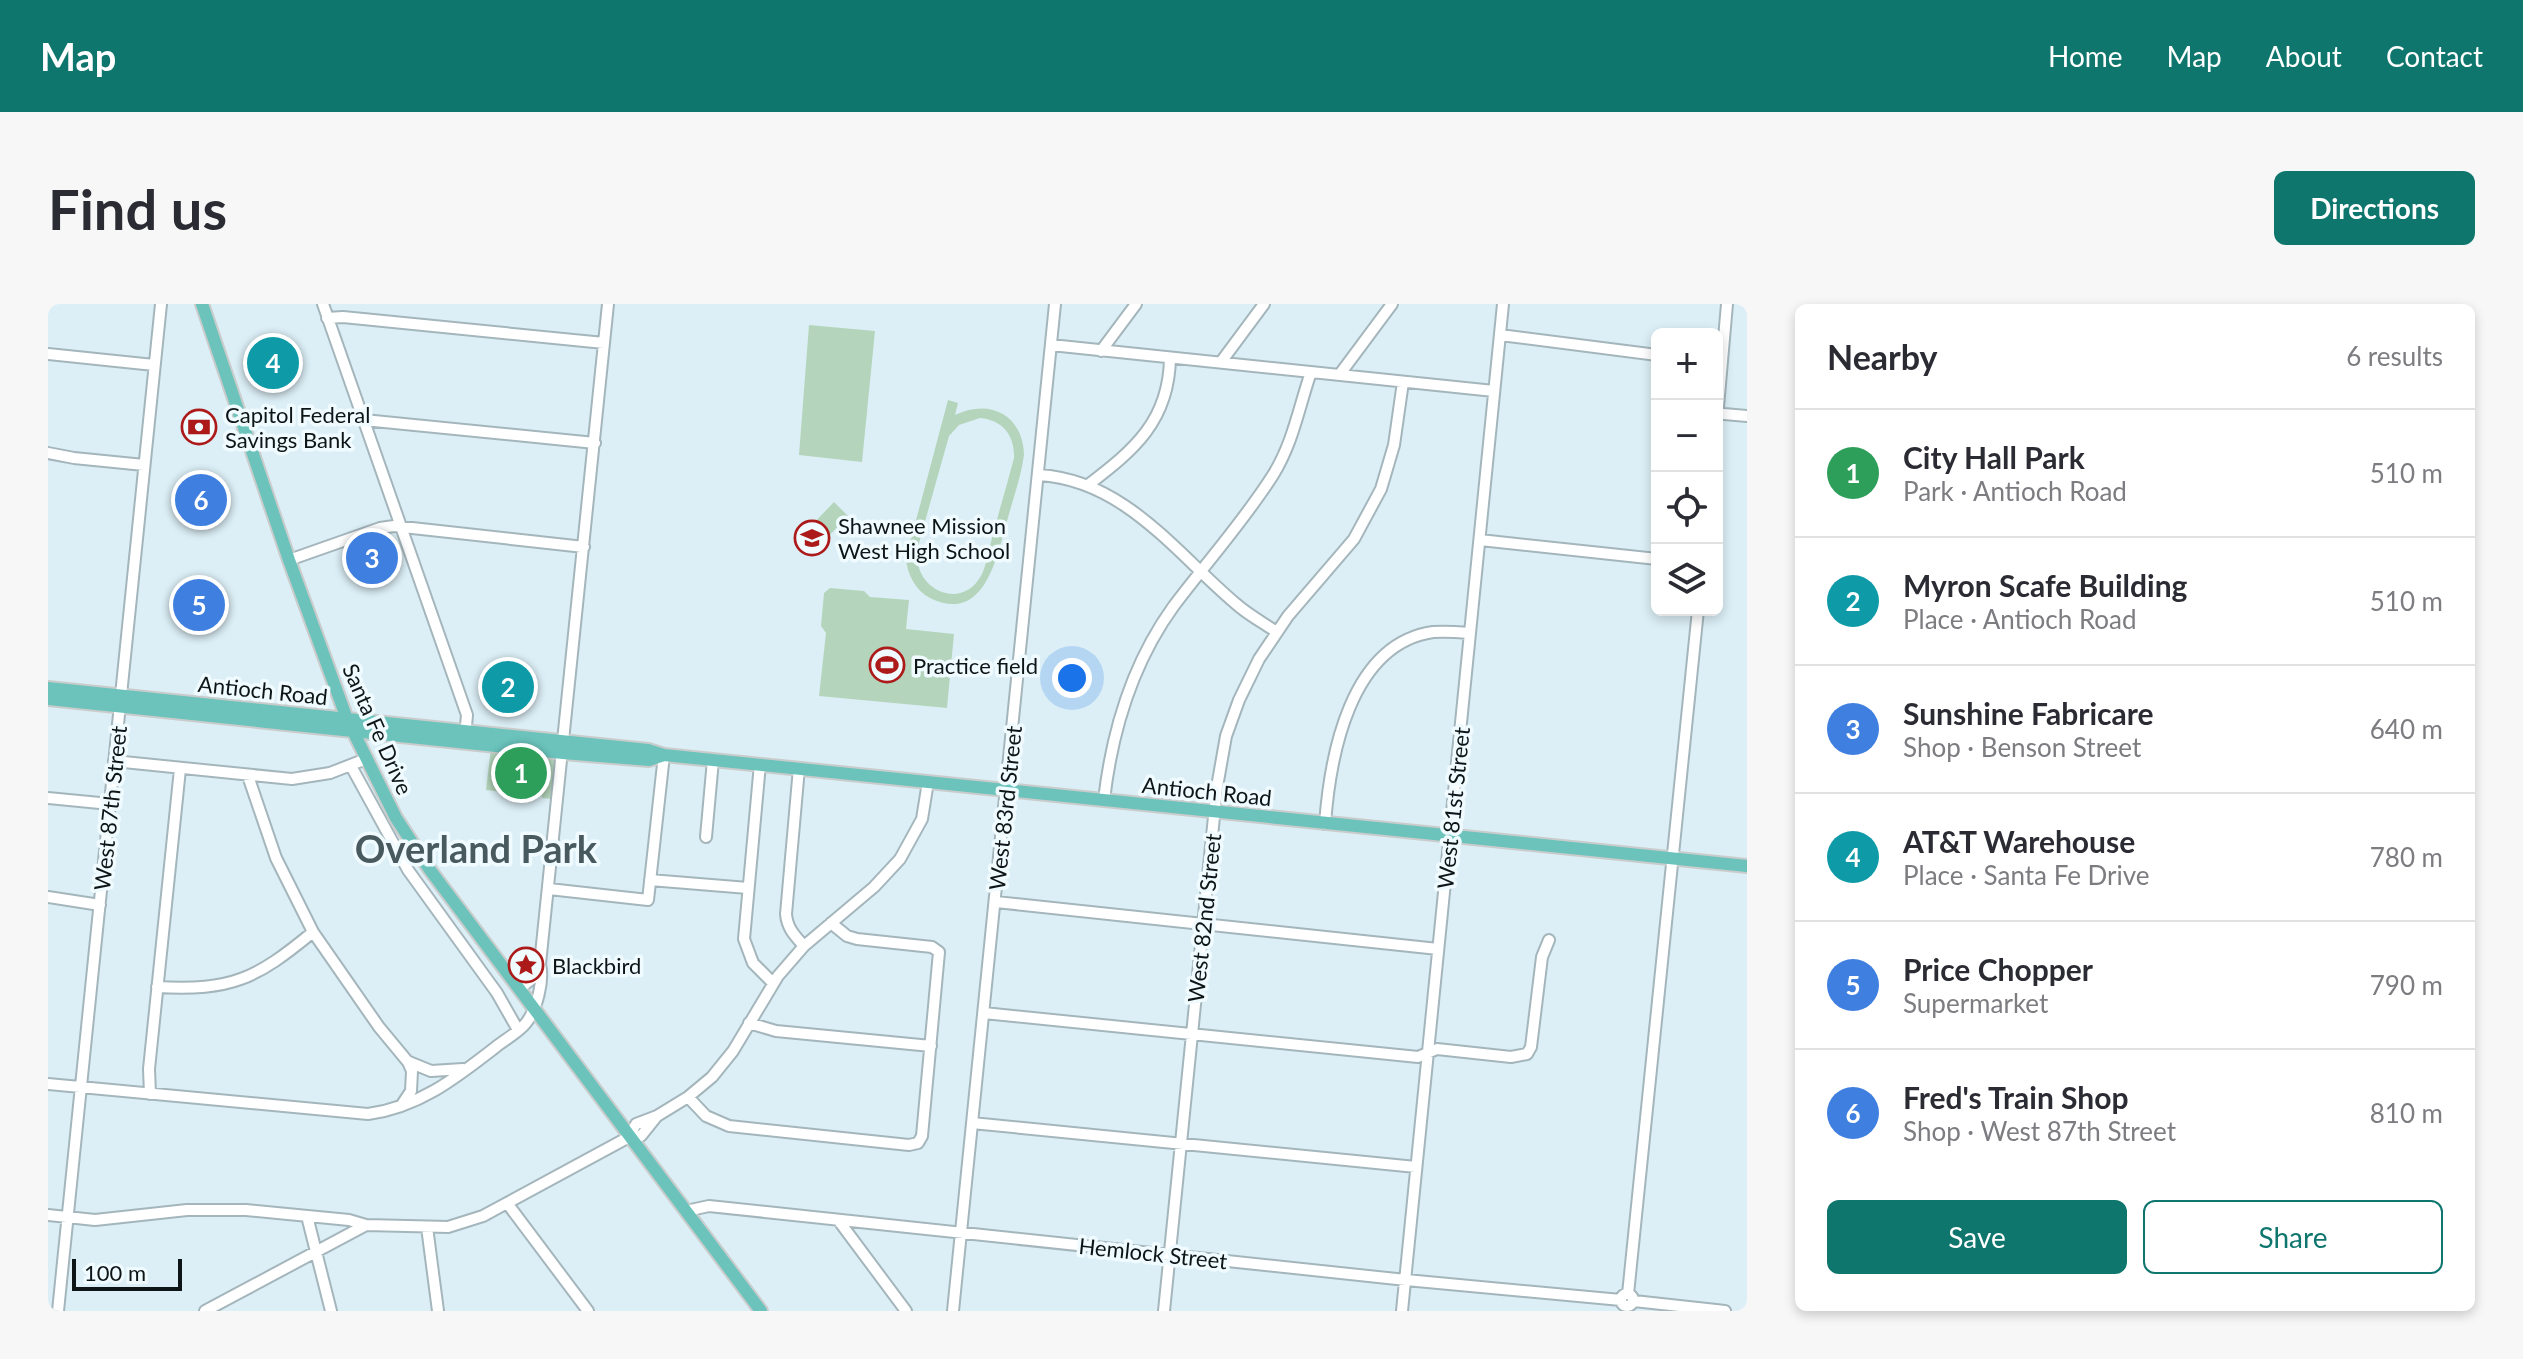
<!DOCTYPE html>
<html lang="en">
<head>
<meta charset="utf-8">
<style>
	:root { --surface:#fff; --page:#f7f7f7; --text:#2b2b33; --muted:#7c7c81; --line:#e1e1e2; --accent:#0f766e }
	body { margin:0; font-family:Lato,sans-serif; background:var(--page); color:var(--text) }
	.controls { position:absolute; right:24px; top:24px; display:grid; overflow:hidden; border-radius:12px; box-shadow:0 4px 12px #0003 }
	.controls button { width:72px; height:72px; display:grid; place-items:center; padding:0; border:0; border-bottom:2px solid var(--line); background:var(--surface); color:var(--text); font:40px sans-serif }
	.scale { position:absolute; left:24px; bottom:20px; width:110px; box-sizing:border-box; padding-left:8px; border:4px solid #0e1517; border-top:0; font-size:22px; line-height:28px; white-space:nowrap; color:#0e1517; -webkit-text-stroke:6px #f0fbff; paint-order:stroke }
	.you { position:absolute; left:1024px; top:374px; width:28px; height:28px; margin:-20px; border:6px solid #fff; border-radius:50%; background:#1a73e8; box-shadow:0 0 0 12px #1a73e833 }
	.badge { display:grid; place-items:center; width:52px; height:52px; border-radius:50%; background:var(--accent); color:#fff; font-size:26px; font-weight:700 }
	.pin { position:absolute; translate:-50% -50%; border:4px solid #fff; box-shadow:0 2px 8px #0006 }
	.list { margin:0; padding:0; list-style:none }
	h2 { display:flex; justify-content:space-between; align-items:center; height:104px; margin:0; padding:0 32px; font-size:34px }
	h2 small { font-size:26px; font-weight:400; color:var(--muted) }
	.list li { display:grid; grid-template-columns:52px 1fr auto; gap:24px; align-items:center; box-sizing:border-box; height:128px; padding:0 32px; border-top:2px solid var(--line) }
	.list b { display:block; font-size:30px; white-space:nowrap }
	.list p { margin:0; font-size:26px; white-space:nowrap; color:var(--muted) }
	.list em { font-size:26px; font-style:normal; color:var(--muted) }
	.actions { display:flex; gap:16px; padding:24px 32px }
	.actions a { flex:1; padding:18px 0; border:2px solid var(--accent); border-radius:12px; text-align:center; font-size:28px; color:var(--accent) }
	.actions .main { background:var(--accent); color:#fff }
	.icon { flex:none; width:44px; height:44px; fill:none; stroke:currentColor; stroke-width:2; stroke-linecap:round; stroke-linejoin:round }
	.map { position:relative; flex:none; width:1699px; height:1007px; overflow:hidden; border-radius:12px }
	header { display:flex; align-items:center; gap:48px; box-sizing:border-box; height:112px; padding:0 40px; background:var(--accent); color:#fff }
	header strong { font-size:38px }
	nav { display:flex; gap:44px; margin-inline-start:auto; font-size:28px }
	.intro { display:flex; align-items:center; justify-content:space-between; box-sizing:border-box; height:192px; padding:0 48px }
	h1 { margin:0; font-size:56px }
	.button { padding:20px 36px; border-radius:12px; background:var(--accent); color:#fff; font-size:28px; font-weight:700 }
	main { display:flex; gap:48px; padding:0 48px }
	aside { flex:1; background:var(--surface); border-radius:12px; box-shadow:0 4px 12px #0003 }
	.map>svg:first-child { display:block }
	.green { fill:#b4d5bb; fill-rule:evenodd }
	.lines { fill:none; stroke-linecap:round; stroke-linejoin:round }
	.minor-casing { stroke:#a4b6bc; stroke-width:14 }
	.major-casing { stroke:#cacccc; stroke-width:16 }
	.minor { stroke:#fff; stroke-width:10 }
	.major { stroke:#6bc3bc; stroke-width:12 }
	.labels { text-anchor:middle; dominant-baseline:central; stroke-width:7; stroke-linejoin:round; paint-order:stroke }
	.poi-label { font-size:22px; fill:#0e1517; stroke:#f0fbff; text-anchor:start }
	.street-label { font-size:22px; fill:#0e1517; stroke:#f0fbff }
	.town-label { font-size:38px; font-weight:bold; fill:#495a5f; stroke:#f0fbff }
</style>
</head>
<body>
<header>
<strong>Map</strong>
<nav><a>Home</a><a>Map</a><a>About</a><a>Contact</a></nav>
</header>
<div class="intro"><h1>Find us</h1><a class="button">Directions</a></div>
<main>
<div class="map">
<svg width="1699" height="1007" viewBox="0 0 1699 1007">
	<rect width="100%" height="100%" fill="#dceff6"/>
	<path class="green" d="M761,21L827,27L814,158L751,151Z
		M900,96L910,99L907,111C942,94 975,111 976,151C973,173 965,195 959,217C949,252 937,321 882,294C867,286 859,270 858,254ZM932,114C955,116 967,132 966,154C959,181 951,207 944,234C941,245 939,259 934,270C915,308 865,287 869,246L901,132L911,121Z
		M786,198L800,212L775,238L761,224Z
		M782,284L816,287L822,293L861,296L858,325L906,330L899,404L771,392L778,329L773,322L776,289Z
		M443,444L505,453L508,457L504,495L494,494V486L456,482L454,488L438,486Z"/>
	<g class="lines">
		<g class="minor-casing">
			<path id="minor" d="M275,0L419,411L417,433
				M279,14L295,13L556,39
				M1452,31L1609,51
				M1003,41L1446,87
				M1053,47L1088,0
				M0,50L106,61
				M1173,58L1216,0
				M1292,70L1344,0
				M1670,103L1679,0
				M1676,110L1699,112
				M316,116L547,139
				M0,149L26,154L96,161
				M991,171C1076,176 1127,248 1187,299C1199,310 1214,318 1227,327
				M1040,181C1086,146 1121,117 1122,54
				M1432,236L1609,255
				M241,256L332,224L346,222L536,243
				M66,457L244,475L282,469L318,455
				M712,460L696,635L705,659L725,679
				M303,462L360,566L449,689L470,726
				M751,464L738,610C739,624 747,632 756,642
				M200,472L228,554L265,628L331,723L360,758L364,767L363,787L353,802
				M0,494L62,500
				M1056,496C1064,427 1084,360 1125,303C1158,259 1196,217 1225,171C1245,139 1251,103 1263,68
				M1277,520C1282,452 1302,340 1385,328C1397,327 1410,328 1422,329
				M658,533L665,456
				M602,576L700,584
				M501,585L600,596L616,451
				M0,593L52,601
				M948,598L1390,645
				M109,683C184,687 208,675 265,628
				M471,685L485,674L491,662
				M936,709L1370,753L1389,745L1463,753L1479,750L1483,743L1494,653L1501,636
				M701,719L728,727L883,742
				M361,758L383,767L415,765
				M0,780L320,810C372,803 409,773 449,742C458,735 471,728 478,719C489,705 496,677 492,660L560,0
				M102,790L101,765L132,465
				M640,793L658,812L681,822L861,841L870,839L874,832L891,648L884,643L809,635L799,632L783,619
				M924,819L1368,863
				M581,833L588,820L609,812L640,793L664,773L685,747L730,672L756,642L826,583L852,555L874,515L880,478
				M459,899L540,1007
				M638,907L661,902L1358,976L1573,996
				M0,911L47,916L139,906H198L301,916L318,921L400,923L435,912L581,833L593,832L609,812
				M259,912L283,1007
				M791,917L858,1007
				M379,923L390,1007
				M1573 996a6 6 0 1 1 12 0a6 6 0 1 1-12 0Z
				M1580,990L1650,306
				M1586,997L1677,1007
				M10,1007L113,0
				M157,1007L318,921
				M905,1007L1007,0
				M1116,1007L1169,483L1178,432L1191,396L1211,355L1240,312L1306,235L1333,185L1346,141L1355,78
				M1354,1007L1455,0"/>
		</g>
		<g class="major-casing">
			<path id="major" d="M154,0L241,256L299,415L348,514L382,566L713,1007
				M0,384L600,446L616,451L1699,562
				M0,395L515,449L601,456L616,451"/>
		</g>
		<use href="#minor" class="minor"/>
		<use href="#major" class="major"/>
	</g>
	<defs>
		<g id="bank-ring" transform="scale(1.8)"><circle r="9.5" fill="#f0fbff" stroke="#ac1a1a" stroke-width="1.5"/><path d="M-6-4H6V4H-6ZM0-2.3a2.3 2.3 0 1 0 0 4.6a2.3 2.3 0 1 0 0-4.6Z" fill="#ac1a1a"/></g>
		<g id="school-ring" transform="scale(1.8)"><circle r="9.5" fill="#f0fbff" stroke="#ac1a1a" stroke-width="1.5"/><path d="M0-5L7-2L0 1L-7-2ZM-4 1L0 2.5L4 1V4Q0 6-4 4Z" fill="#ac1a1a"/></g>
		<g id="stadium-ring" transform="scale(1.8)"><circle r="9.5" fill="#f0fbff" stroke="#ac1a1a" stroke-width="1.5"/><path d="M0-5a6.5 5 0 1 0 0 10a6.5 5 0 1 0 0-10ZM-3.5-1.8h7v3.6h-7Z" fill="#ac1a1a"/></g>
		<g id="sight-ring" transform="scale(1.8)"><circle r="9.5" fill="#f0fbff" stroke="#ac1a1a" stroke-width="1.5"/><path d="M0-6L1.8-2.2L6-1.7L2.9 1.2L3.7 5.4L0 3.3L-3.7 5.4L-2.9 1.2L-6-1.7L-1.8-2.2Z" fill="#ac1a1a"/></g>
	</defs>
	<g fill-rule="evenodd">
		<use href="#bank-ring" x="151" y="123"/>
		<use href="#school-ring" x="764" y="234"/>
		<use href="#stadium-ring" x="839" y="361"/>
		<use href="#sight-ring" x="478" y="661"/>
	</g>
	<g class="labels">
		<g class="poi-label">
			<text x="177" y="110">Capitol Federal<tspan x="177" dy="25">Savings Bank</tspan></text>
			<text x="790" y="221">Shawnee Mission<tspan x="790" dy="25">West High School</tspan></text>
			<text x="865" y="361">Practice field</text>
			<text x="504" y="661">Blackbird</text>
		</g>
		<g class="street-label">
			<text transform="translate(215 386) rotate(6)">Antioch Road</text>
			<text transform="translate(330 425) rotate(66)">Santa Fe Drive</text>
			<text transform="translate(1159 487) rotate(6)">Antioch Road</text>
			<text transform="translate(62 504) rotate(-84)">West 87th Street</text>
			<text transform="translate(957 504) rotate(-84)">West 83rd Street</text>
			<text transform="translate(1405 504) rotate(-84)">West 81st Street</text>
			<text transform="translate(1156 614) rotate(-84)">West 82nd Street</text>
			<text transform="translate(1105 949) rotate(6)">Hemlock Street</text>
		</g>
		<g class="town-label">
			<text x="428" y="544">Overland Park</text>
		</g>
	</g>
</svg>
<div class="controls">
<button>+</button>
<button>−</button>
<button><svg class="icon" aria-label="locate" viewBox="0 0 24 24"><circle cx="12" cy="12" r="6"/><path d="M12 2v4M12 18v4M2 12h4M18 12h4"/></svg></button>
<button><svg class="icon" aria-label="layers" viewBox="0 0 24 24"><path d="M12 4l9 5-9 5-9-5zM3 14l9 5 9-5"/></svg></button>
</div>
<div class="scale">100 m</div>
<div class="you"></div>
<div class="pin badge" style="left:473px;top:469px;background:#2e9e5b">1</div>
<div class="pin badge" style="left:460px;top:383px;background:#0f9aa8">2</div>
<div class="pin badge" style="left:324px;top:254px;background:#3f7fe0">3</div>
<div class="pin badge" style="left:225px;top:59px;background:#0f9aa8">4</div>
<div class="pin badge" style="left:151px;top:301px;background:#3f7fe0">5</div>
<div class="pin badge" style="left:153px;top:196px;background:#3f7fe0">6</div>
</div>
<aside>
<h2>Nearby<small>6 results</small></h2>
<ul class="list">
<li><span class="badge" style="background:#2e9e5b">1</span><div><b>City Hall Park</b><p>Park · Antioch Road</p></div><em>510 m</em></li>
<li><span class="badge" style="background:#0f9aa8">2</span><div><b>Myron Scafe Building</b><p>Place · Antioch Road</p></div><em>510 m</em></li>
<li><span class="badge" style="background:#3f7fe0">3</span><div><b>Sunshine Fabricare</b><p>Shop · Benson Street</p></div><em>640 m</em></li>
<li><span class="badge" style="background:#0f9aa8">4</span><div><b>AT&amp;T Warehouse</b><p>Place · Santa Fe Drive</p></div><em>780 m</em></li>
<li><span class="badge" style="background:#3f7fe0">5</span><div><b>Price Chopper</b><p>Supermarket</p></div><em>790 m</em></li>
<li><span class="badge" style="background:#3f7fe0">6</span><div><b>Fred's Train Shop</b><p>Shop · West 87th Street</p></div><em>810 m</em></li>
</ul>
<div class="actions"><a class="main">Save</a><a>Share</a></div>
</aside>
</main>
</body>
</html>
